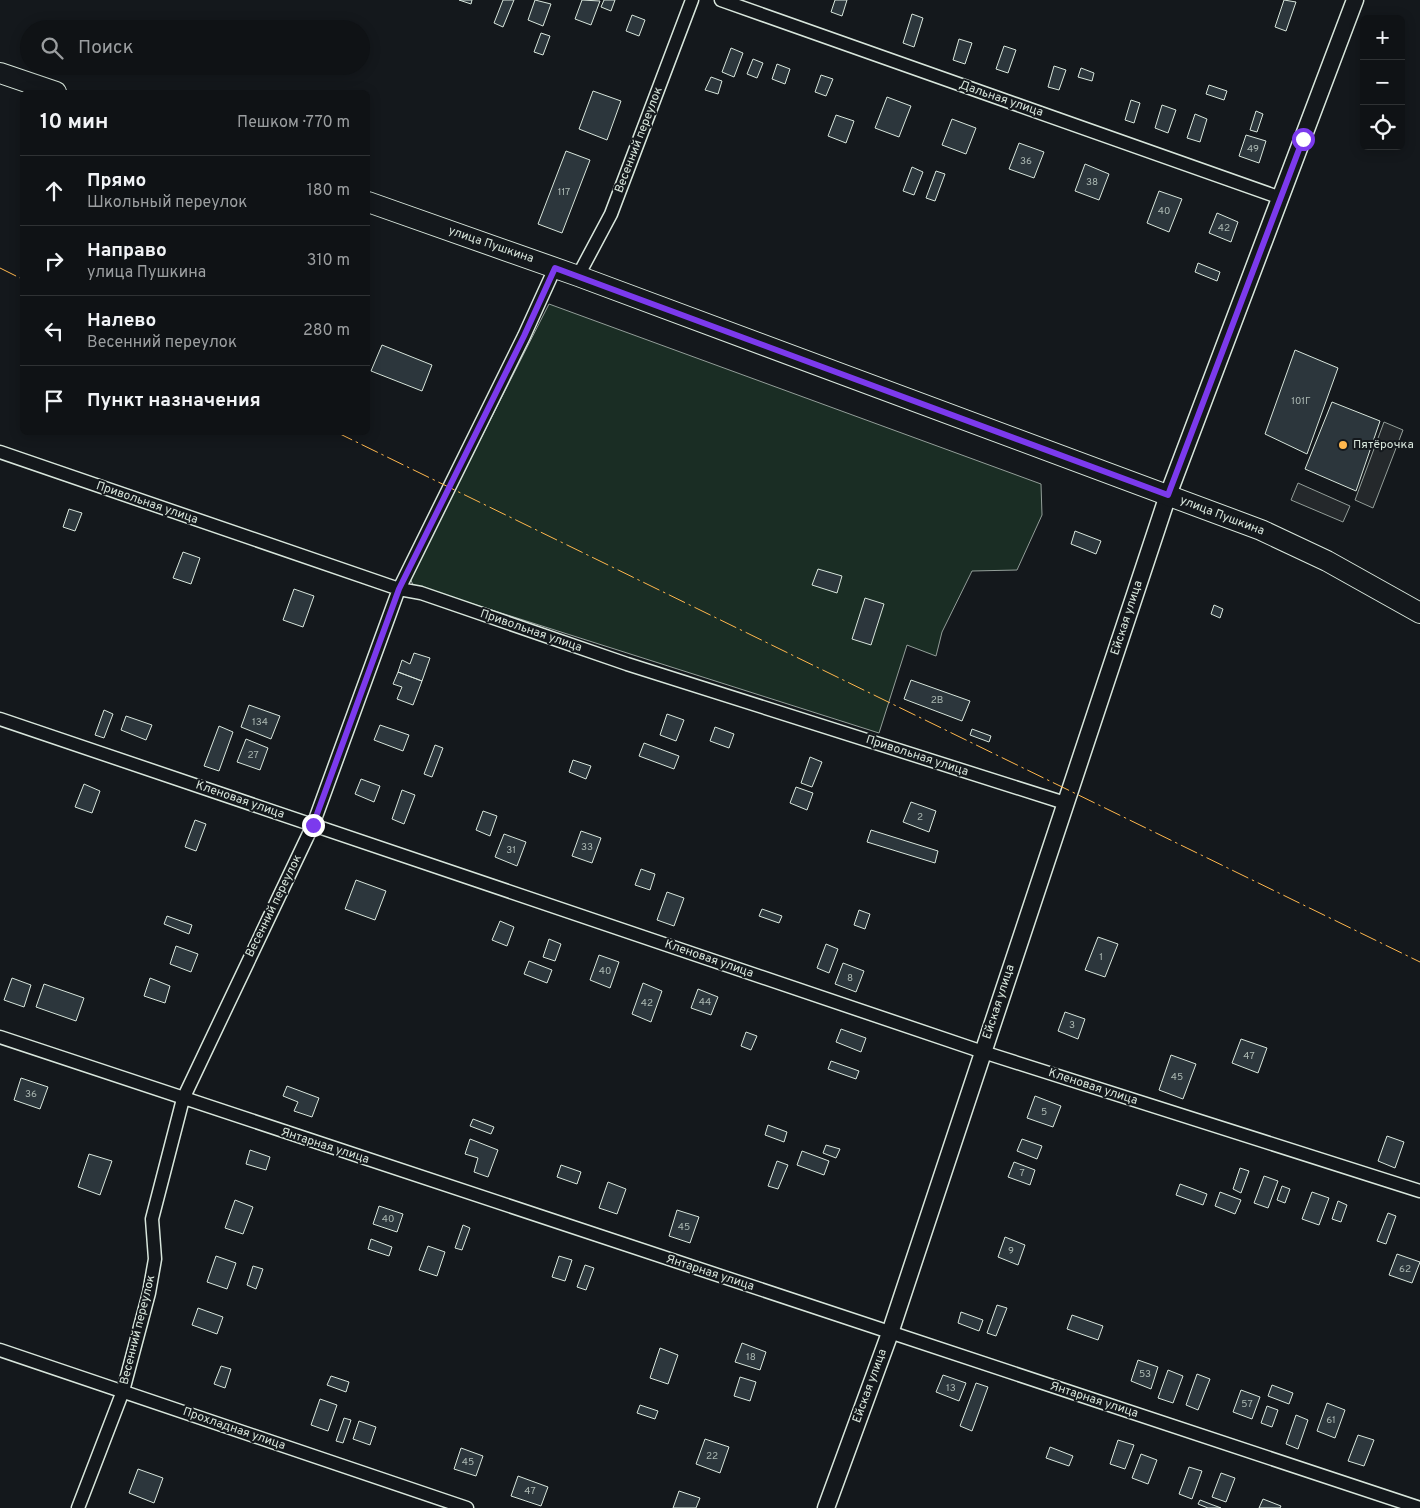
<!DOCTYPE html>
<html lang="ru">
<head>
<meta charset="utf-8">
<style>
	:root { --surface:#0f1215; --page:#181b1e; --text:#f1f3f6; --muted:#9b9ea0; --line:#2f3234 }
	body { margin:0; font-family:Overpass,sans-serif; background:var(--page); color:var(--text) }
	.controls { position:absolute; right:15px; top:15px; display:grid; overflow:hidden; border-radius:8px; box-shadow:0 2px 12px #0003 }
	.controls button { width:45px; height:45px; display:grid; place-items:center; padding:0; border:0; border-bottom:1px solid var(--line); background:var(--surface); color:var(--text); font:25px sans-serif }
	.stop { position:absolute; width:15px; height:15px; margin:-11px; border:4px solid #7c3aed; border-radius:50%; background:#fff }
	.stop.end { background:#7c3aed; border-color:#fff; box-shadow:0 1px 5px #0008 }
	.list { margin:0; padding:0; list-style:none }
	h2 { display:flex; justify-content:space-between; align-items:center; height:65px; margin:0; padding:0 20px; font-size:21px }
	h2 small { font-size:16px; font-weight:400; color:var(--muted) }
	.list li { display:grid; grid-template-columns:32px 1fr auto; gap:15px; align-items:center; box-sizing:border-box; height:70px; padding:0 20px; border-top:1px solid var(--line) }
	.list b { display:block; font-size:19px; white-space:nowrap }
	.list p { margin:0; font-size:16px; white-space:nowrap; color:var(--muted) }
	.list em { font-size:16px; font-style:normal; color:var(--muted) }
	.icon { flex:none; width:28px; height:28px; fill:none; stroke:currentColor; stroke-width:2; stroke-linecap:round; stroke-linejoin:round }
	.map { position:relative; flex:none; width:1420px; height:1508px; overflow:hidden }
	.search { position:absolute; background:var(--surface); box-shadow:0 2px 12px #0003; left:20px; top:20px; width:350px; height:55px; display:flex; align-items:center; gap:12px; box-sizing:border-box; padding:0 18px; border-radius:28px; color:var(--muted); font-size:19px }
	.panel { position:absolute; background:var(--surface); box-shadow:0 2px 12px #0003; left:20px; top:90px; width:350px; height:345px; border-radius:8px }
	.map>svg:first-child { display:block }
	.green { fill:#1a2d24; stroke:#939e99 }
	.parking { fill:#24282b; stroke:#939e99 }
	.building { fill:#2c363c; stroke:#d8e6dc }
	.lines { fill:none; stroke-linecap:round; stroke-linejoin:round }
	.minor-casing { stroke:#d8e6dc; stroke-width:15 }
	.tertiary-casing { stroke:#d8e6dc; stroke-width:19 }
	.primary-casing { stroke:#d8e6dc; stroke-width:22 }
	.minor { stroke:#14181c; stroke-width:12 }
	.tertiary { stroke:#14181c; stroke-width:16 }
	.primary { stroke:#14181c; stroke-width:20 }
	.power { stroke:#ffb74d; stroke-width:1; stroke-dasharray:18 4 2.5 4; stroke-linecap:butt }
	.route { stroke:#7c3aed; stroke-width:6 }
	.poi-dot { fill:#ffb74d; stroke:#14181c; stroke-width:2 }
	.labels { text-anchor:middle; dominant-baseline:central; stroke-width:4; stroke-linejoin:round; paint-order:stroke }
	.number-label { font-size:10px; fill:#adbab4 }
	.street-label { font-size:12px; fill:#d8e6dc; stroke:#14181c }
	.poi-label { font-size:12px; fill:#d8e6dc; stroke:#14181c; text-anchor:start }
</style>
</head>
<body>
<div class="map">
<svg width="1420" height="1508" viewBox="0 0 1420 1508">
	<rect width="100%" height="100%" fill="#14181c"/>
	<path class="green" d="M549,304L1041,484L1042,515L1017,570L972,571L942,632L936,656L907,645L879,733L413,585L410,578Z"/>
	<path class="parking" d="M1384,422L1403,430L1373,508L1355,500Z
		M1298,483L1350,506L1343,522L1291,500Z"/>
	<path class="building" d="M459,0H472L471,4Z
		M503,0H514L503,27L494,23Z
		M535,0L551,4L543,26L528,20Z
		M582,0L600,1L591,25L575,19Z
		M604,0H615L611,11L601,7Z
		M835,0H847L842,16L831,12Z
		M1284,0L1296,2L1286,31L1275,27Z
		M912,14L923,18L914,47L903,43Z
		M632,15L645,20L639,36L626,31Z
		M541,33L550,36L543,55L534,52Z
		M959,39L972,43L965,64L953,60Z
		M1004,46L1016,50L1008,73L996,69Z
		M731,48L743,53L734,77L722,72Z
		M753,59L763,63L757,78L747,74Z
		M777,64L790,69L785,84L772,79Z
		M1054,66L1066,70L1059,90L1048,87Z
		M1081,68L1094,73L1092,81L1078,77Z
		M821,75L833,79L826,96L815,92Z
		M711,77L722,81L718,94L705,90Z
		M1209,85L1227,91L1224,100L1206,94Z
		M593,91L621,101L607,140L579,129Z
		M887,97L911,106L899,137L875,128Z
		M1131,100L1140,103L1134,123L1125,120Z
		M1162,105L1176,110L1168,133L1155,128Z
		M1256,111L1263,114L1257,132L1250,130Z
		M1195,114L1207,119L1200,142L1187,138Z
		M836,115L854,121L846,143L828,136Z
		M952,119L976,128L966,154L942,145Z
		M1246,135L1266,141L1259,163L1239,156Z
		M1019,143L1044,152L1034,178L1009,169Z
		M566,151L590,160L562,233L538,224Z
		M1085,164L1109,174L1099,200L1075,191Z
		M912,167L923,172L914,195L903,191Z
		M936,171L945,174L935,201L926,198Z
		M1159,191L1182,199L1169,232L1147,223Z
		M1217,213L1238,222L1231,242L1209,233Z
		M1198,263L1220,272L1217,281L1195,272Z
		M382,345L432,365L422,391L371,371Z
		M1295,350L1338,368L1307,454L1265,434Z
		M1332,402L1380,421L1356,491L1305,469Z
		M69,509L82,513L75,531L63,527Z
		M1075,531L1101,541L1096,554L1071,544Z
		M183,552L200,558L191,584L173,578Z
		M818,569L842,576L837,593L812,585Z
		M294,589L314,596L303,627L283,620Z
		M865,598L884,604L871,645L852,639Z
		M1214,605L1223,609L1220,618L1211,614Z
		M414,653L430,658L422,681L398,672L402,660L410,664Z
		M398,672L422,681L413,705L397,699L402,687L393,684Z
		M911,680L970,701L962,721L904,699Z
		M249,705L280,716L271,739L241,727Z
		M104,710L113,714L104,738L95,735Z
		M667,714L684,720L676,741L660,735Z
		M126,716L152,725L146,740L121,730Z
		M380,725L409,735L403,751L374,740Z
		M219,726L233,732L219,771L204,766Z
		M715,727L734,734L729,748L710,741Z
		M972,729L991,736L989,742L970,735Z
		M246,739L268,748L260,770L237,762Z
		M644,743L679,756L674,769L639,756Z
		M435,745L443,748L432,777L424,774Z
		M810,757L822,762L812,787L801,783Z
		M573,760L591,766L586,779L569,772Z
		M361,779L380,786L374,802L355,794Z
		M84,784L100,791L92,813L75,807Z
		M796,787L813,793L807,810L790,803Z
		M402,790L415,795L404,824L392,819Z
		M911,802L936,811L929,832L903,822Z
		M483,811L497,816L490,836L476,830Z
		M195,820L206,824L196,851L185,847Z
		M871,830L938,851L935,863L867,842Z
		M581,831L601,838L592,863L572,856Z
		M504,834L526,842L517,866L495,857Z
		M641,869L655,874L650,890L635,885Z
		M356,880L386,891L375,920L345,909Z
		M667,892L684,898L674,926L657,920Z
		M762,909L782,916L779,923L759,916Z
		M859,910L870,914L865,929L854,925Z
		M167,916L192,925L189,934L164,924Z
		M500,921L514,927L507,946L492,940Z
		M1098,937L1118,944L1105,977L1085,970Z
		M549,939L561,944L555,961L543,957Z
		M826,944L838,949L829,973L817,968Z
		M176,946L198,954L191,972L170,964Z
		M599,955L619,962L610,988L590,980Z
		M529,961L552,970L547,983L524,974Z
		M843,963L864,971L856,992L835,984Z
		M12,978L31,985L24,1007L4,1000Z
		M150,978L170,986L165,1003L144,996Z
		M643,983L662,991L651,1022L632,1014Z
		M44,984L84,998L76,1021L36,1007Z
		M698,989L718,997L711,1015L691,1008Z
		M1065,1012L1085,1019L1078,1039L1058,1031Z
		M841,1029L866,1038L861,1052L836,1042Z
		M746,1032L757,1036L751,1050L741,1046Z
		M1241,1039L1267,1048L1258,1073L1232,1063Z
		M1171,1055L1196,1064L1183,1099L1159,1090Z
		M831,1061L859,1071L856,1079L828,1069Z
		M21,1078L48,1087L40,1109L14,1100Z
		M287,1086L319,1098L312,1117L294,1111L298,1102L283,1096Z
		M1035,1096L1061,1106L1053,1127L1027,1118Z
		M473,1119L494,1127L491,1134L470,1126Z
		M768,1125L787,1132L784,1142L765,1135Z
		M1387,1136L1404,1142L1395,1168L1378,1161Z
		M470,1139L498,1150L488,1177L474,1172L478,1158L465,1154Z
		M1022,1139L1042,1146L1037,1159L1017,1151Z
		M826,1145L840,1149L836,1158L823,1153Z
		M250,1150L270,1157L266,1170L246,1164Z
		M802,1151L829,1161L824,1175L797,1165Z
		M89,1154L112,1161L100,1195L78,1187Z
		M777,1161L788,1165L778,1189L768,1186Z
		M1014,1162L1035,1170L1030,1185L1008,1177Z
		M561,1165L581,1172L577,1184L557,1177Z
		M1240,1168L1249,1171L1241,1193L1233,1189Z
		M1264,1176L1278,1181L1268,1208L1254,1203Z
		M608,1182L626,1189L617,1214L599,1208Z
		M1180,1184L1207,1194L1203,1205L1176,1195Z
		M1282,1186L1290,1189L1285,1203L1277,1200Z
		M1220,1192L1241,1200L1235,1214L1215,1206Z
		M1312,1192L1329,1198L1319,1225L1302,1219Z
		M235,1200L253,1207L243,1234L225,1228Z
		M1338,1201L1347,1205L1341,1222L1332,1219Z
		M379,1206L403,1214L397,1232L373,1224Z
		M677,1210L699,1217L690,1243L669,1236Z
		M1388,1213L1396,1216L1386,1244L1377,1241Z
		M463,1225L470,1228L462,1250L455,1248Z
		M1005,1237L1025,1245L1018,1265L998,1257Z
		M371,1239L392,1247L389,1256L368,1249Z
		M428,1246L445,1252L437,1276L419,1270Z
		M1397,1254L1420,1262L1412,1283L1389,1275Z
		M216,1256L236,1263L227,1289L207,1282Z
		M559,1256L572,1260L565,1281L552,1277Z
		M585,1265L594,1268L586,1290L577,1287Z
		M253,1266L263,1269L256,1289L247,1285Z
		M997,1305L1007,1308L996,1336L987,1333Z
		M198,1308L223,1317L217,1334L192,1325Z
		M961,1312L983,1320L979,1331L958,1323Z
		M1072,1315L1103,1326L1098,1340L1067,1329Z
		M742,1343L766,1352L760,1370L735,1362Z
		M660,1348L678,1355L668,1384L650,1378Z
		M1138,1360L1158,1367L1151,1389L1131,1381Z
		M221,1366L231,1369L225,1388L214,1384Z
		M1168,1370L1183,1376L1173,1403L1158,1398Z
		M1197,1374L1210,1379L1198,1410L1186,1405Z
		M943,1375L966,1383L959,1401L936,1392Z
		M331,1376L349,1382L346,1392L327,1385Z
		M740,1377L756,1382L750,1401L734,1396Z
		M976,1383L988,1387L972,1431L960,1426Z
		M1272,1385L1293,1393L1289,1404L1268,1396Z
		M1241,1390L1260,1397L1252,1419L1233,1412Z
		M320,1399L337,1405L328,1431L311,1425Z
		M1327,1403L1345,1410L1335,1438L1317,1431Z
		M640,1405L658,1411L655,1419L637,1413Z
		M1267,1406L1278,1410L1272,1427L1261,1423Z
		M1296,1415L1308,1420L1298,1449L1286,1444Z
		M344,1418L351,1420L343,1443L336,1441Z
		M359,1421L376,1427L370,1445L353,1439Z
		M1358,1435L1374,1440L1364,1466L1348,1461Z
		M705,1439L729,1447L720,1473L696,1464Z
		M1118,1440L1134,1445L1125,1469L1110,1464Z
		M1050,1447L1073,1456L1069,1466L1046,1458Z
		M461,1448L483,1456L476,1476L454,1469Z
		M1141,1454L1157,1460L1148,1484L1132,1478Z
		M1189,1467L1202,1471L1192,1499L1179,1494Z
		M138,1469L163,1478L154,1503L129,1493Z
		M1221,1473L1235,1478L1226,1502L1212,1497Z
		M518,1476L548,1487L541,1506L511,1496Z
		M679,1491L700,1498L696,1508H673Z
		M1263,1499L1281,1506L1280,1508H1259Z
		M1200,1500L1221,1508H1208L1198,1504Z"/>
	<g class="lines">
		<g class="minor-casing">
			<path id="minor" d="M721,0L1281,198
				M578,276L611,214L692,0
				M0,452L399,589L421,593L627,664L1065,803
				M0,719L983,1052L1420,1191
				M0,1037L1420,1508
				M0,1350L467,1508
				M78,1508L123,1391L149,1293L155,1259L152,1219L183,1099L313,825L399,589L524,336L555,268"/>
		</g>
		<g class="tertiary-casing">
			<path id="tertiary" d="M826,1508L890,1333L1168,495L1355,0"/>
		</g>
		<g class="primary-casing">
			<path id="primary" d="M0,73L56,92
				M368,202L578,276L1261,530L1327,561L1420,613"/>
		</g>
		<use href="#minor" class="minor"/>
		<use href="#tertiary" class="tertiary"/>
		<use href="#primary" class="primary"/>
		<path class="power" d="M0,268L22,279
			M336,432L1420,962"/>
	</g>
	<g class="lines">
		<path class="route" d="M313,825L399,589L524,336L555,268L1168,495L1303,139"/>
	</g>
	<circle class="poi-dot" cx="1343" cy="445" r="5"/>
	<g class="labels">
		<g class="number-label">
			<text x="1253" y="149">49</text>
			<text x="1026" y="161">36</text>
			<text x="1092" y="182">38</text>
			<text x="564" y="192">117</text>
			<text x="1164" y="211">40</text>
			<text x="1224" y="228">42</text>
			<text x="1301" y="401">101Г</text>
			<text x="937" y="700">2В</text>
			<text x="260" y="722">134</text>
			<text x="253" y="755">27</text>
			<text x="920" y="817">2</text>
			<text x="587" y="847">33</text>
			<text x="511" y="850">31</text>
			<text x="1101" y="957">1</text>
			<text x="605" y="971">40</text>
			<text x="850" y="978">8</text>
			<text x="705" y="1002">44</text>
			<text x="647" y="1003">42</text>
			<text x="1072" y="1025">3</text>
			<text x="1249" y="1056">47</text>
			<text x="1177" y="1077">45</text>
			<text x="31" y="1094">36</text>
			<text x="1044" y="1112">5</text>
			<text x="1022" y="1173">7</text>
			<text x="388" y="1219">40</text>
			<text x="684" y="1227">45</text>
			<text x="1011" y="1251">9</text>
			<text x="1405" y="1269">62</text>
			<text x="751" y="1357">18</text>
			<text x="1145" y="1374">53</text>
			<text x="951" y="1388">13</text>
			<text x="1247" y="1404">57</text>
			<text x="1331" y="1420">61</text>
			<text x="712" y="1456">22</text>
			<text x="468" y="1462">45</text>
			<text x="530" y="1491">47</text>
		</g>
		<g class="street-label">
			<text transform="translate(1001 99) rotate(19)">Дальная улица</text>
			<text transform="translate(639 140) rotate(-69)">Весенний переулок</text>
			<text transform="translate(491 245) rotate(19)">улица Пушкина</text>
			<text transform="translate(147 503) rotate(19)">Привольная улица</text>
			<text transform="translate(1222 516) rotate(21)">улица Пушкина</text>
			<text transform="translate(1127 618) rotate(-72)">Ейская улица</text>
			<text transform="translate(531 631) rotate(19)">Привольная улица</text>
			<text transform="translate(917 756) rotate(18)">Привольная улица</text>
			<text transform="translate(240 800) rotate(19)">Кленовая улица</text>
			<text transform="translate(274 906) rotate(-64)">Весенний переулок</text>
			<text transform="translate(709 959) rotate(19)">Кленовая улица</text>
			<text transform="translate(999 1002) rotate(-72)">Ейская улица</text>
			<text transform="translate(1093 1087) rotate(18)">Кленовая улица</text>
			<text transform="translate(325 1146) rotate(18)">Янтарная улица</text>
			<text transform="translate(710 1273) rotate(18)">Янтарная улица</text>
			<text transform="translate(138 1330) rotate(-76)">Весенний переулок</text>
			<text transform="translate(870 1386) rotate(-70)">Ейская улица</text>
			<text transform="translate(1094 1400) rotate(18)">Янтарная улица</text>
			<text transform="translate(234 1429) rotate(19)">Прохладная улица</text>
		</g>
		<g class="poi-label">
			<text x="1353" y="445">Пятёрочка</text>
		</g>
	</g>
</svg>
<div class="controls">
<button>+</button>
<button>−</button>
<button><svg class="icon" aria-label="locate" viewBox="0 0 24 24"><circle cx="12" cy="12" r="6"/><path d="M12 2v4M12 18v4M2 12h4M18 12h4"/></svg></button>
</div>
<div class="stop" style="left:1303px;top:139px"></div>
<div class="stop end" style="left:313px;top:825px"></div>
<div class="search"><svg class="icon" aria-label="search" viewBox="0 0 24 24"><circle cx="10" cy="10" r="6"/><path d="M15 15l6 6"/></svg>Поиск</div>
<section class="panel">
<h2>10 мин<small>Пешком · 770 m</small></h2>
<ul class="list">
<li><svg class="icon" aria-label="ahead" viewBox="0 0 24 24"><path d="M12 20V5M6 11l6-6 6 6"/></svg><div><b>Прямо</b><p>Школьный переулок</p></div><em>180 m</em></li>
<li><svg class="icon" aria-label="right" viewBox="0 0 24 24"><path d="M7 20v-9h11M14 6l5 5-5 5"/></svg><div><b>Направо</b><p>улица Пушкина</p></div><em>310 m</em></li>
<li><svg class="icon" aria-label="left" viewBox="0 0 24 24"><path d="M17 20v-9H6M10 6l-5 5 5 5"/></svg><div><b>Налево</b><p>Весенний переулок</p></div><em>280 m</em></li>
<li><svg class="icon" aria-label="arrive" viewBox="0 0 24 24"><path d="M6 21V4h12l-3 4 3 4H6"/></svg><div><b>Пункт назначения</b></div></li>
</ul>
</section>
</div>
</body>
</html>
